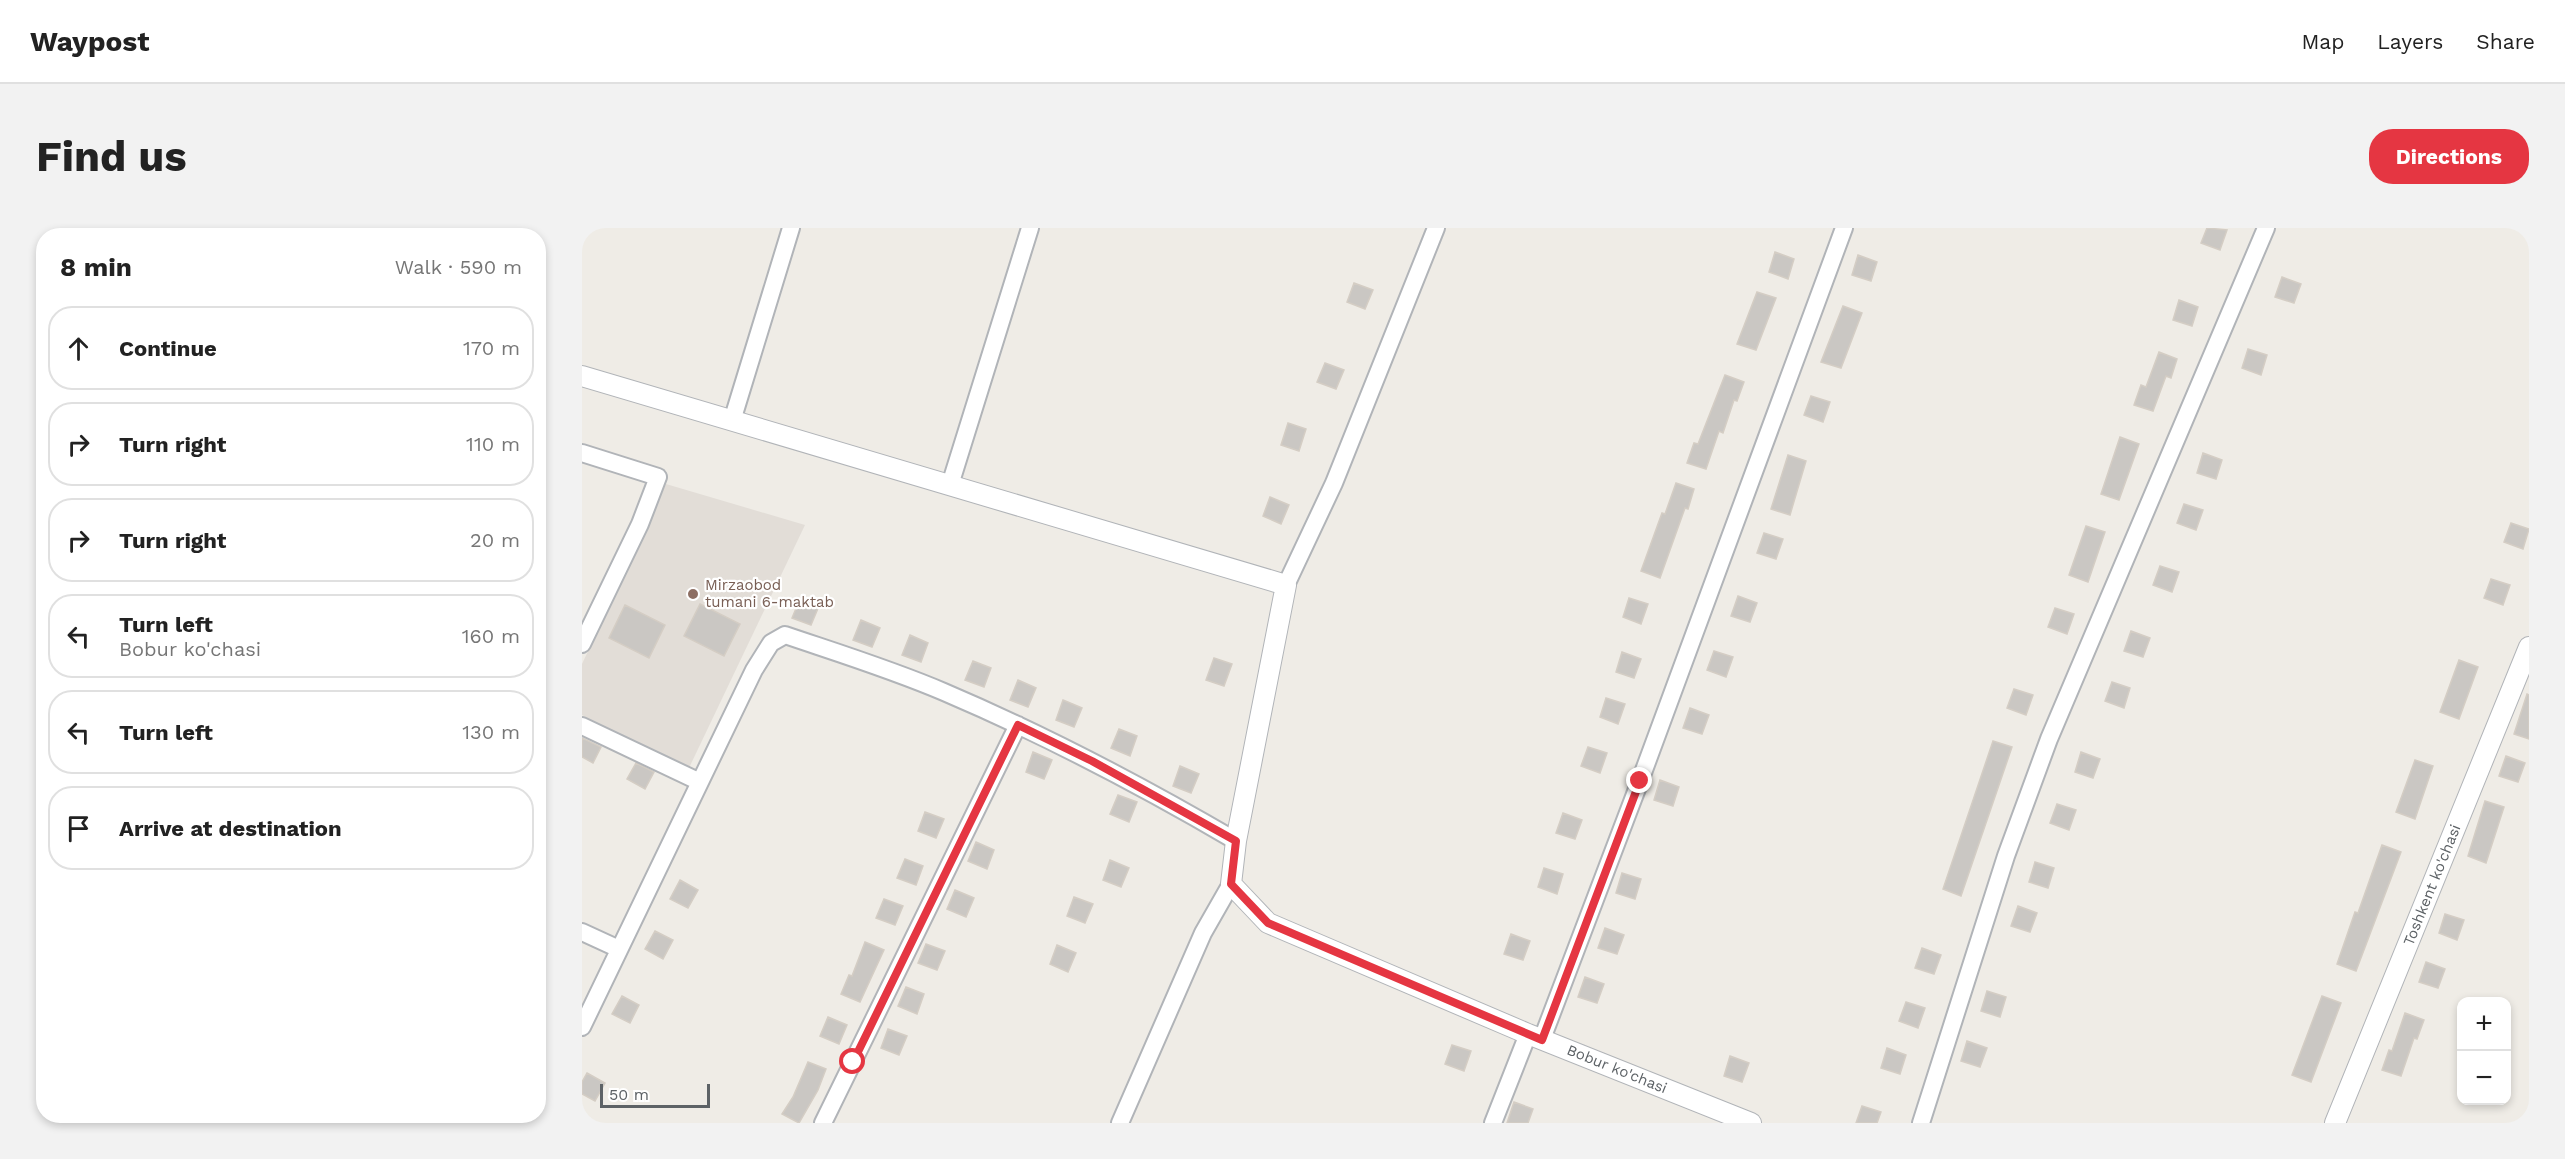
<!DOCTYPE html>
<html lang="en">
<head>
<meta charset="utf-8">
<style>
	:root { --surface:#fff; --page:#f2f2f2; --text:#222; --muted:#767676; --line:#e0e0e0; --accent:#e53642 }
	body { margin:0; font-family:"Work Sans",sans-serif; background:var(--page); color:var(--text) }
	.controls { position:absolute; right:18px; bottom:18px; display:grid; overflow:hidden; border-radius:12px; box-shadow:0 3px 9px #0003 }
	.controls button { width:54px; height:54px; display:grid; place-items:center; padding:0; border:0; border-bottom:2px solid var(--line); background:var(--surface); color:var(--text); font:30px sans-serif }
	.scale { position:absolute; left:18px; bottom:15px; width:110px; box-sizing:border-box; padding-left:6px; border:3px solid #5d6266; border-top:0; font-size:16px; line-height:21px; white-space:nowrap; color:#5d6266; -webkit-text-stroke:4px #fff; paint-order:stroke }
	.stop { position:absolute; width:18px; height:18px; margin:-14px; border:4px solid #e53642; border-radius:50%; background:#fff }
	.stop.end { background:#e53642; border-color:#fff; box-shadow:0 2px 6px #0008 }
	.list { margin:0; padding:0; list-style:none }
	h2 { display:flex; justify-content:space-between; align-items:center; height:78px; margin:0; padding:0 24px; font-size:26px }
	h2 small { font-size:20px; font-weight:400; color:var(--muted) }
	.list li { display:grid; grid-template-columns:39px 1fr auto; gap:18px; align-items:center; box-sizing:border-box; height:84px; margin:0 12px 12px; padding:0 12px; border:2px solid var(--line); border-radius:24px }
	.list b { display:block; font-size:22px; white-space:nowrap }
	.list p { margin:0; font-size:20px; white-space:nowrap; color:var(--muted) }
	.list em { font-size:20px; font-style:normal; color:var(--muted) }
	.icon { flex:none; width:33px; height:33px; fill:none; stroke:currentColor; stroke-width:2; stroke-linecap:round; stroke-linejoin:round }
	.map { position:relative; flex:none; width:1947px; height:895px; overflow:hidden; border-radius:24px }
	header { display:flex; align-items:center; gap:36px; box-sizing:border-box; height:84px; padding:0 30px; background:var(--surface); border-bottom:2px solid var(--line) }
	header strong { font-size:28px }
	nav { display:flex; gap:33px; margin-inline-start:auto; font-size:21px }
	.intro { display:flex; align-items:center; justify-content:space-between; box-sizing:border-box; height:144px; padding:0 36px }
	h1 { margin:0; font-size:42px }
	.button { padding:15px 27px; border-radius:24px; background:var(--accent); color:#fff; font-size:21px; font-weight:700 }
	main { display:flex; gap:36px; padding:0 36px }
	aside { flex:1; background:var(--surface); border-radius:24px; box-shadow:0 3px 9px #0003 }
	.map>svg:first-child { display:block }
	.education { fill:#e2ddd7 }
	.building { fill:#cac7c3; stroke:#d4cdc4; stroke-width:1.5 }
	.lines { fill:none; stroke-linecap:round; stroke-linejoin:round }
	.minor-casing { stroke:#b1b4b8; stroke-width:20 }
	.tertiary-casing { stroke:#b1b4b8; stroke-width:22 }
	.minor { stroke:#fff; stroke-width:16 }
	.tertiary { stroke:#fff; stroke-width:20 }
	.route { stroke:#e53642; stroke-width:8 }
	.education-dot { fill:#8d6e63; stroke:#fff; stroke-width:2 }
	.labels { text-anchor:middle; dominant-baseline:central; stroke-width:4.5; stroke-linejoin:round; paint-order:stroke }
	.education-label { font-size:15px; fill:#785e54; stroke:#fff; text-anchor:start }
	.street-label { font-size:15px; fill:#5d6266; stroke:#fff }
</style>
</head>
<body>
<header>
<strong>Waypost</strong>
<nav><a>Map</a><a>Layers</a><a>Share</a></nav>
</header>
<div class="intro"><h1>Find us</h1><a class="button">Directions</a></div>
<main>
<aside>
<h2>8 min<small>Walk · 590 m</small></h2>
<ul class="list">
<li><svg class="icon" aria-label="ahead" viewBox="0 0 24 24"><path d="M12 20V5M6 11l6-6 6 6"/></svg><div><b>Continue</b></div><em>170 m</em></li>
<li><svg class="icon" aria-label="right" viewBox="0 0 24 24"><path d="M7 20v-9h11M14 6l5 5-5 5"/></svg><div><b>Turn right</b></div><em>110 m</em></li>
<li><svg class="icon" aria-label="right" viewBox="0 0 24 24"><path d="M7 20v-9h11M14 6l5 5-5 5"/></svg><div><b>Turn right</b></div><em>20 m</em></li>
<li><svg class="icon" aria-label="left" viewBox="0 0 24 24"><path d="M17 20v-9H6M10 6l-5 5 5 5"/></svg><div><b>Turn left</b><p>Bobur ko'chasi</p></div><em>160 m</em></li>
<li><svg class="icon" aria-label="left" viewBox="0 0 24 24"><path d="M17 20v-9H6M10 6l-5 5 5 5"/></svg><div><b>Turn left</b></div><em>130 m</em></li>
<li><svg class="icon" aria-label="arrive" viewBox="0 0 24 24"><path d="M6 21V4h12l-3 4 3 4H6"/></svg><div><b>Arrive at destination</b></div></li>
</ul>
</aside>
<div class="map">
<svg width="1947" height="895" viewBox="0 0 1947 895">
	<rect width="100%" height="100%" fill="#efece6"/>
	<path class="education" d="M84,256L223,297L106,542L0,487V436Z"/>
	<path class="building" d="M1625,0L1645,2L1638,22L1619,15Z
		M1193,24L1212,31L1206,51L1187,44Z
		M1276,27L1295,34L1289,53L1270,47Z
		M1700,49L1719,56L1712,75L1693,69Z
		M772,55L791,62L783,81L765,74Z
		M1175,64L1194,70L1174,122L1155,116Z
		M1597,72L1616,79L1610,98L1591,92Z
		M1261,78L1280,85L1259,140L1239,134Z
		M1666,121L1685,127L1679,147L1660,140Z
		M1577,124L1595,131L1589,150L1584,148L1571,183L1552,177L1559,157L1564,159Z
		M743,135L762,142L754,161L735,154Z
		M1143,147L1162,154L1155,173L1152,172L1141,205L1137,203L1124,241L1105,235L1112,215L1116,216Z
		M1229,168L1248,174L1241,194L1222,187Z
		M706,195L724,201L717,223L699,217Z
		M1538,209L1557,216L1537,272L1519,266Z
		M1621,225L1640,232L1634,251L1615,245Z
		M1206,227L1224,233L1208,287L1189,281Z
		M1094,255L1112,261L1106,281L1103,280L1078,350L1059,343L1080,285L1083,286Z
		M688,269L707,277L699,296L681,288Z
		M1602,276L1621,282L1614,302L1595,295Z
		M1929,295L1947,301L1941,321L1922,314Z
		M1504,298L1523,304L1506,354L1487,347Z
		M1182,305L1201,311L1194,331L1175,325Z
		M1578,338L1597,344L1590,364L1571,357Z
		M1909,351L1928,357L1921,377L1902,370Z
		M1156,368L1175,375L1168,394L1149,388Z
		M1047,370L1066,376L1059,396L1041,389Z
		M218,371L237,378L229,397L210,390Z
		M118,376L158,396L142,428L102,408Z
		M43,377L83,397L67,430L27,410Z
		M1473,380L1492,386L1485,406L1466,399Z
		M279,392L298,400L290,419L271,412Z
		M1549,403L1568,410L1561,429L1542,423Z
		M328,407L346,415L339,434L320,427Z
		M1132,423L1151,429L1144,449L1125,442Z
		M1040,424L1059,431L1052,450L1034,444Z
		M632,430L650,436L642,458L624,452Z
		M1877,432L1896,439L1877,491L1858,484Z
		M391,433L409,440L402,459L383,452Z
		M436,452L454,460L446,479L428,472Z
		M1530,454L1548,460L1542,480L1523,473Z
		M1432,461L1451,467L1444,487L1425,480Z
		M1945,466L1947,467V511L1932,506Z
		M1024,470L1043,476L1036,496L1018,489Z
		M481,472L500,480L492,499L474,492Z
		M1108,480L1127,487L1120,506L1101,500Z
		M537,501L555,508L548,528L529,520Z
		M0,510L19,519L11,535L0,529Z
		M1411,513L1430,519L1379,668L1361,661Z
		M1006,519L1025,525L1018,545L999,538Z
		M451,524L470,532L462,551L444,544Z
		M1499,524L1518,531L1511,550L1493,544Z
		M1924,528L1943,535L1936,554L1917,548Z
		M1833,532L1851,538L1833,591L1814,584Z
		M54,535L72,544L63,561L45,551Z
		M598,538L617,546L609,565L591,558Z
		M1078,552L1097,559L1091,578L1072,572Z
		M536,567L555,574L547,594L528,586Z
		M1903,573L1922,579L1904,635L1886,628Z
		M1475,576L1494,582L1487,602L1468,595Z
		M343,584L362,591L354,610L336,603Z
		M981,585L1000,592L993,611L974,605Z
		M394,614L412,622L405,641L386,633Z
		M1800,617L1819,624L1774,743L1755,736L1773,684L1776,685Z
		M323,631L341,638L334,657L315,650Z
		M528,632L547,640L539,659L521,652Z
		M1453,634L1472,640L1466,660L1447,654Z
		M962,640L981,646L975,666L956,659Z
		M1040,645L1059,651L1053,671L1034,665Z
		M98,652L116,662L106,680L88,671Z
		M373,662L392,670L384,689L365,681Z
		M492,669L511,676L503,695L485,688Z
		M302,671L321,678L313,697L294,690Z
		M1436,678L1455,685L1448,704L1429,698Z
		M1863,686L1882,692L1875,712L1857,705Z
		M1023,700L1042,707L1035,726L1016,720Z
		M73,703L91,712L81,731L63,721Z
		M929,706L948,713L941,732L922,726Z
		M283,714L302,722L278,774L259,766L267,747L270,748Z
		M344,716L363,723L355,742L336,735Z
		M475,717L494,725L486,744L468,736Z
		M1340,720L1359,727L1352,746L1333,740Z
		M1844,734L1863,741L1856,760L1837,754Z
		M1003,749L1022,756L1015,775L996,769Z
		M324,759L342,766L335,786L316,778Z
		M1405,763L1424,769L1418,789L1399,783Z
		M40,768L57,777L48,795L30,786Z
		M1740,768L1759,775L1729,854L1710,847Z
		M1324,774L1343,780L1336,800L1317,793Z
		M1823,785L1842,792L1835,811L1832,810L1819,848L1800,842L1807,822L1810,823Z
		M246,789L265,797L257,816L238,808Z
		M306,801L325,808L317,827L299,820Z
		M1385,813L1405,820L1398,839L1379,833Z
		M870,817L889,823L882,843L863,836Z
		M1305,820L1324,827L1318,846L1299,840Z
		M1148,828L1167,835L1160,854L1142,848Z
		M226,834L244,841L236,862L217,895L200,886L211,869Z
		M5,845L23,855L13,873L0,866V854Z
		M932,874L951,881L946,895H925Z
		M1280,878L1299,884L1295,895H1274Z"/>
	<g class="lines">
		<g class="minor-casing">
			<path id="minor" d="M150,193L209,0
				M0,225L76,249L58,296L0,416
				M368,257L448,0
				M704,357L752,255L854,0
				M0,498L118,554
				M0,704L37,721
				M0,799L172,442L189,415L203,407C256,425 311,442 362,464C463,507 560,558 654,613
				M960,811L1058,553L1262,0
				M241,895L436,497
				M538,895L621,705L649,656
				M911,895L946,806
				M1339,895L1424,628L1467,511L1684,0"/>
		</g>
		<g class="tertiary-casing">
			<path id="tertiary" d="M0,148L704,357L654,613L649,656L686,695L946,806L1169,895
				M1753,895L1947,419"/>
		</g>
		<use href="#minor" class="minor"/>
		<use href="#tertiary" class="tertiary"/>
	</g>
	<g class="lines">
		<path class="route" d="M271,834L436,497L510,533L654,613L649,656L686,695L960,812L1058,553"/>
	</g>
	<circle class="education-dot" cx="111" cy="366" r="6"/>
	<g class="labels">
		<g class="education-label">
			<text x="123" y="357">Mirzaobod<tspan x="123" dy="17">tumani 6-maktab</tspan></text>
		</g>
		<g class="street-label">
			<text transform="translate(1850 657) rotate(-68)">Toshkent ko'chasi</text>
			<text transform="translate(1035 841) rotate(22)">Bobur ko'chasi</text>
		</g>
	</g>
</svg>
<div class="controls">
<button>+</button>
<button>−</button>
</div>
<div class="scale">50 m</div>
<div class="stop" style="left:271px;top:834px"></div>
<div class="stop end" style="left:1058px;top:553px"></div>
</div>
</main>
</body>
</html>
